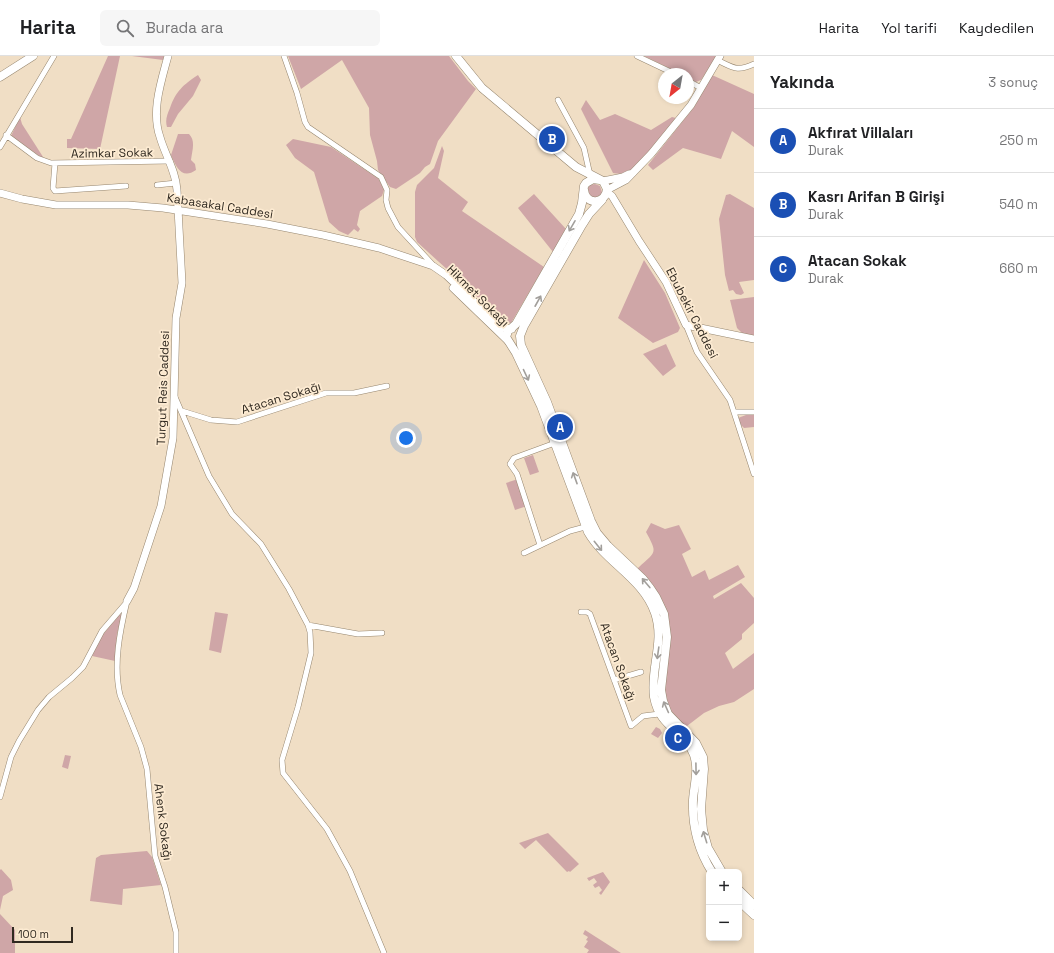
<!DOCTYPE html>
<html lang="tr">
<head>
<meta charset="utf-8">
<style>
	:root { --surface:#fff; --page:#f6f6f6; --text:#202124; --muted:#757577; --line:#e0e0e0; --accent:#db2777 }
	body { margin:0; font-family:"Space Grotesk",sans-serif; background:var(--page); color:var(--text) }
	.controls { position:absolute; right:12px; bottom:12px; display:grid; overflow:hidden; border-radius:6px; box-shadow:0 2px 6px #0003 }
	.controls button { width:36px; height:36px; display:grid; place-items:center; padding:0; border:0; border-bottom:1px solid var(--line); background:var(--surface); color:var(--text); font:20px sans-serif }
	.compass { position:absolute; left:658px; top:12px; width:36px; height:36px; border-radius:50%; background:var(--surface); box-shadow:0 2px 6px #0003; rotate:211deg }
	.scale { position:absolute; left:12px; bottom:10px; width:61px; box-sizing:border-box; padding-left:4px; border:2px solid #302920; border-top:0; font-size:11px; line-height:14px; white-space:nowrap; color:#302920; -webkit-text-stroke:3px #fdebd2; paint-order:stroke }
	.you { position:absolute; left:406px; top:382px; width:14px; height:14px; margin:-10px; border:3px solid #fff; border-radius:50%; background:#1a73e8; box-shadow:0 0 0 6px #1a73e833 }
	.badge { display:grid; place-items:center; width:26px; height:26px; border-radius:50%; background:var(--accent); color:#fff; font-size:13px; font-weight:700 }
	.pin { position:absolute; translate:-50% -50%; border:2px solid #fff; box-shadow:0 1px 4px #0006 }
	.list { margin:0; padding:0; list-style:none }
	h2 { display:flex; justify-content:space-between; align-items:center; height:52px; margin:0; padding:0 16px; font-size:17px }
	h2 small { font-size:13px; font-weight:400; color:var(--muted) }
	.list li { display:grid; grid-template-columns:26px 1fr auto; gap:12px; align-items:center; box-sizing:border-box; height:64px; padding:0 16px; border-top:1px solid var(--line) }
	.list b { display:block; font-size:15px; white-space:nowrap }
	.list p { margin:0; font-size:13px; white-space:nowrap; color:var(--muted) }
	.list em { font-size:13px; font-style:normal; color:var(--muted) }
	.icon { flex:none; width:22px; height:22px; fill:none; stroke:currentColor; stroke-width:2; stroke-linecap:round; stroke-linejoin:round }
	.map { position:relative; flex:none; width:754px; height:897px; overflow:hidden }
	header { display:flex; align-items:center; gap:24px; box-sizing:border-box; height:56px; padding:0 20px; background:var(--surface); border-bottom:1px solid var(--line) }
	header strong { font-size:19px }
	nav { display:flex; gap:22px; margin-inline-start:auto; font-size:14px }
	.search { width:280px; height:36px; background:var(--page); display:flex; align-items:center; gap:10px; box-sizing:border-box; padding:0 14px; border-radius:6px; color:var(--muted); font-size:15px }
	main { display:flex }
	aside { flex:1; background:var(--surface) }
	.map>svg:first-child { display:block }
	.green { fill:#cfa6a7 }
	.lines { fill:none; stroke-linecap:round; stroke-linejoin:round }
	.street-casing { stroke:#96866f; stroke-width:6 }
	.secondary-casing { stroke:#96866f; stroke-width:8 }
	.primary-casing { stroke:#96866f; stroke-width:9 }
	.street { stroke:#fff; stroke-width:5 }
	.secondary { stroke:#fff; stroke-width:7 }
	.primary { stroke:#fff; stroke-width:8 }
	.oneway { stroke:#a29f9b }
	.labels { text-anchor:middle; dominant-baseline:central; stroke-width:3.5; stroke-linejoin:round; paint-order:stroke }
	.street-label { font-size:12px; fill:#302920; stroke:#fdebd2 }
</style>
</head>
<body>
<header>
<strong>Harita</strong>
<div class="search"><svg class="icon" aria-label="search" viewBox="0 0 24 24"><circle cx="10" cy="10" r="6"/><path d="M15 15l6 6"/></svg>Burada ara</div>
<nav><a>Harita</a><a>Yol tarifi</a><a>Kaydedilen</a></nav>
</header>
<main>
<div class="map">
<svg width="754" height="897" viewBox="0 0 754 897">
	<rect width="100%" height="100%" fill="#f0dec5"/>
	<path class="green" d="M108,0H120L100,93L67,92V83H71Z
		M132,0H164L163,4Z
		M288,0H449L468,25L476,33L438,85L430,108L425,111L420,117L396,133L390,131L378,114L377,105L370,79L369,52L342,4L301,33Z
		M644,0H717L701,24L696,26L688,22V18H681Z
		M198,19L201,24L193,40L178,58L171,71H167C165,64 167,59 170,52C176,35 183,29 198,19Z
		M712,19L754,38V91L732,75L721,103L683,92L653,114L648,109L694,51Z
		M586,44L600,64L615,58L651,74L672,61L676,62C664,77 644,108 628,116C623,118 619,118 613,117L581,53Z
		M20,61L22,68L45,104L11,80Z
		M178,78H189C196,85 192,95 191,104L195,108L196,114C182,124 176,111 171,99Z
		M293,83L331,91L379,123L384,134L382,140L360,155L357,169L360,173L358,176L354,173L348,179L339,175L329,166L314,116L295,102L286,89Z
		M442,90L444,95L438,122L468,146L462,155L544,211L511,267H506L417,186L415,181V136L417,129L434,112Z
		M595,128L600,130L602,136L600,141L591,142L587,133L590,129Z
		M534,138L566,173L553,196L518,152Z
		M730,138L754,152V224L739,226L744,237L741,239L736,238L733,234L729,235L725,219L719,163L726,139Z
		M644,204L665,237L680,272L678,276L653,287L618,262Z
		M754,241V280L743,278L737,272L730,244Z
		M666,288L676,310L663,320L643,298Z
		M754,358V371L744,372L740,368L738,362L746,359Z
		M533,399L539,416L530,419L524,402Z
		M518,423L527,450L515,454L506,427Z
		M651,467L665,473L679,469L691,493L682,498L692,521L705,514L709,524L738,509L745,521L713,540L714,543L741,527L754,542V567L742,578V583L725,597L733,613L754,597V633L734,646L719,650L704,657L687,670H684L668,653L664,635L668,563L638,514V512C656,495 658,498 646,476Z
		M215,556L228,558L221,597L209,594Z
		M120,558L122,559L117,578L115,605L92,600L100,582Z
		M656,671L660,673L662,677L658,682L651,678Z
		M65,699L71,700L68,713L62,711Z
		M548,777L579,808L570,816L569,815L567,816L536,784L525,793L519,787Z
		M147,795L152,801L161,829L123,833L122,849L90,845L96,802L101,799Z
		M1,813L11,824L13,834L3,840L0,854V814Z
		M603,816L610,826L601,839L599,837L602,834L599,830L595,832L593,829L597,826L594,822L589,825L587,822Z
		M0,858L15,874V897H0Z
		M585,874L621,897H587L589,894L584,891L588,885L586,884L588,881L583,878Z"/>
	<g class="lines">
		<g class="street-casing">
			<path id="street" d="M284,0L297,37L305,66L308,71L381,121L387,134L386,144L388,152L398,171L433,209
				M637,0L675,18
				M717,4C734,12 737,16 754,8
				M688,25L701,32
				M558,44L584,92L590,119
				M6,79L37,102L51,107L170,105
				M0,91L54,0
				M55,107L53,132L55,135L126,130
				M157,129L176,127
				M686,269L697,296L730,344L754,418
				M175,341L209,420L232,458L261,488L289,533L308,569L310,576L311,597L298,651L282,704L283,717L327,773L350,815L384,897
				M182,355L211,364L237,366L326,337H354L387,330
				M734,356H754
				M540,489L517,418L510,408L514,402L555,387
				M524,497L570,475L585,471
				M127,545C120,575 113,608 120,639L141,691L147,713L155,800L165,831L176,876V897
				M581,556H587L590,558L631,670L643,660L659,658
				M308,569L358,578L382,577
				M614,624L641,616
				M0,741L11,701L19,685L38,654L49,641L72,622L83,611L102,575L127,546"/>
		</g>
		<g class="secondary-casing">
			<path id="secondary" d="M603,125L623,121L629,118
				M607,134L626,124L651,98L691,49L720,0
				M607,136L612,140L639,185L666,226L686,269L754,283
				M0,137L22,143L56,149H128L163,152L267,168L323,179L379,192L433,210L446,219L499,269L503,272L512,273
				M453,232L508,285
				M127,545L134,532L161,450L173,382L176,262L182,227L177,134C176,115 165,99 160,81C151,55 161,26 168,0"/>
		</g>
		<g class="primary-casing">
			<path id="primary" d="M456,0L482,32L576,111L603,125L607,133C606,148 586,150 584,134
				M0,21L33,0
				M600,124L593,123L586,127L584,130L582,147L579,158L516,268L508,275L506,281L516,297L541,350L588,476C606,507 643,522 655,557C665,586 650,612 654,641C660,673 685,674 694,699C699,714 694,729 693,744C692,770 698,794 712,816
				M602,144L589,158L582,169L524,270L520,280L521,289L547,346L591,465L597,477L608,490L643,523L650,532L656,541L664,558L667,581L661,634L663,645L668,658L696,687L703,701L704,713L701,753L703,774L708,792L722,816
				M739,834L754,849
				M739,845L754,859"/>
		</g>
		<use href="#street" class="street"/>
		<use href="#secondary" class="secondary"/>
		<use href="#primary" class="primary"/>
	</g>
	<defs><path id="oneway-shaft" d="M-6 0H5M1.5-3L5.5 0L1.5 3" fill="none" stroke-width="1.6" stroke-linecap="round" stroke-linejoin="round"/></defs>
	<g class="oneway">
		<use href="#oneway-shaft" transform="translate(572 170) rotate(120)"/>
		<use href="#oneway-shaft" transform="translate(538 245) rotate(-61)"/>
		<use href="#oneway-shaft" transform="translate(526 319) rotate(65)"/>
		<use href="#oneway-shaft" transform="translate(575 422) rotate(-110)"/>
		<use href="#oneway-shaft" transform="translate(598 490) rotate(51)"/>
		<use href="#oneway-shaft" transform="translate(646 527) rotate(-130)"/>
		<use href="#oneway-shaft" transform="translate(658 597) rotate(98)"/>
		<use href="#oneway-shaft" transform="translate(666 651) rotate(-114)"/>
		<use href="#oneway-shaft" transform="translate(696 713) rotate(89)"/>
		<use href="#oneway-shaft" transform="translate(705 781) rotate(-107)"/>
	</g>
	<g class="labels">
		<g class="street-label">
			<text transform="translate(112 97) rotate(-1)">Azimkar Sokak</text>
			<text transform="translate(220 150) rotate(9)">Kabasakal Caddesi</text>
			<text transform="translate(478 240) rotate(45)">Hikmet Sokağı</text>
			<text transform="translate(692 257) rotate(63)">Ebubekir Caddesi</text>
			<text transform="translate(163 332) rotate(-88)">Turgut Reis Caddesi</text>
			<text transform="translate(281 342) rotate(-17)">Atacan Sokağı</text>
			<text transform="translate(618 606) rotate(70)">Atacan Sokağı</text>
			<text transform="translate(163 766) rotate(83)">Ahenk Sokağı</text>
		</g>
	</g>
</svg>
<div class="controls">
<button>+</button>
<button>−</button>
</div>
<svg class="compass" viewBox="-18 -18 36 36"><path d="M0-13l5 13h-10z" fill="#e53935"/><path d="M0 13l5-13h-10z" fill="#757577"/></svg>
<div class="scale">100 m</div>
<div class="you"></div>
<div class="pin badge" style="left:560px;top:371px;background:#1a4fb4">A</div>
<div class="pin badge" style="left:552px;top:83px;background:#1a4fb4">B</div>
<div class="pin badge" style="left:678px;top:682px;background:#1a4fb4">C</div>
</div>
<aside>
<h2>Yakında<small>3 sonuç</small></h2>
<ul class="list">
<li><span class="badge" style="background:#1a4fb4">A</span><div><b>Akfırat Villaları</b><p>Durak</p></div><em>250 m</em></li>
<li><span class="badge" style="background:#1a4fb4">B</span><div><b>Kasrı Arifan B Girişi</b><p>Durak</p></div><em>540 m</em></li>
<li><span class="badge" style="background:#1a4fb4">C</span><div><b>Atacan Sokak</b><p>Durak</p></div><em>660 m</em></li>
</ul>
</aside>
</main>
</body>
</html>
